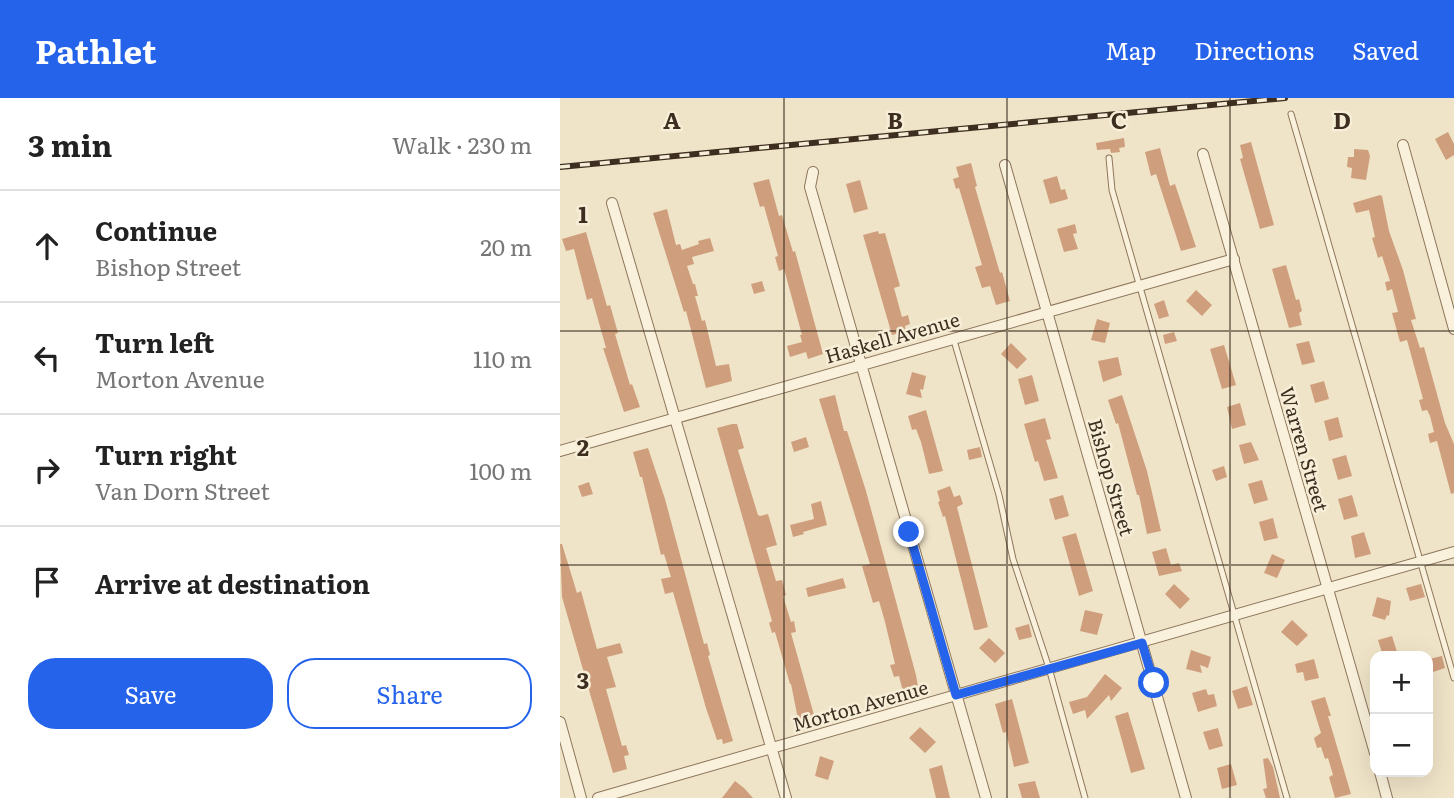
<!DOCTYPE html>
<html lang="en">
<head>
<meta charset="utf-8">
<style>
	:root { --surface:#fff; --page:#f6f6f6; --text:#222; --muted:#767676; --line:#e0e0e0; --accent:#2563eb }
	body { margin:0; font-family:Literata,serif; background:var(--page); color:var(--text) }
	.controls { position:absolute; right:21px; bottom:21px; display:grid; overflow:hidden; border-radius:14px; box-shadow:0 7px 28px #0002 }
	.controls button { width:63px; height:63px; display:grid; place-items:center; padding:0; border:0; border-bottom:2px solid var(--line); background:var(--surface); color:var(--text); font:35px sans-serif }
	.stop { position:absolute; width:21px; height:21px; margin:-16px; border:5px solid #2563eb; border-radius:50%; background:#fff }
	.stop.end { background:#2563eb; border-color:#fff; box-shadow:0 2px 7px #0008 }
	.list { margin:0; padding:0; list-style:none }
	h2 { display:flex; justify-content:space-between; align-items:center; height:91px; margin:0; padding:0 28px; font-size:30px }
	h2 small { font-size:23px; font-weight:400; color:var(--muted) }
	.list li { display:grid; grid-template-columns:46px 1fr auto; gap:21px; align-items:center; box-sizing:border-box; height:112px; padding:0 28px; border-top:2px solid var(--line) }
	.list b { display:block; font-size:26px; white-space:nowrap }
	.list p { margin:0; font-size:23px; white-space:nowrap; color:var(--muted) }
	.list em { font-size:23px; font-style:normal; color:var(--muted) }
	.actions { display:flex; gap:14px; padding:21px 28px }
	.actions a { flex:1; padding:16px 0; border:2px solid var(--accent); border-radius:28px; text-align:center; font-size:24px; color:var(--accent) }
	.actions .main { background:var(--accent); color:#fff }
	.icon { flex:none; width:38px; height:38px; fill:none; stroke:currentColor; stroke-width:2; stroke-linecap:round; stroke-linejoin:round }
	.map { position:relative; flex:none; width:894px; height:700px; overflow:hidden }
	header { display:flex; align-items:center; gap:42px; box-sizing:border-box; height:98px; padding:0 35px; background:var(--accent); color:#fff }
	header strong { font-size:33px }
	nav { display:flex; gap:38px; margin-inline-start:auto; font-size:24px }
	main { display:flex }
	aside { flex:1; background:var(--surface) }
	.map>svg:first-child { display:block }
	.building { fill:#cf9f7d }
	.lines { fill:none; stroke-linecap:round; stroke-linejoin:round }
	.lane-casing { stroke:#8d765c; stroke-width:7 }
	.street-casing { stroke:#8d765c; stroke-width:12 }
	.lane { stroke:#faf1dc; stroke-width:5 }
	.street { stroke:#faf1dc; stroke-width:10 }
	.rail-casing { stroke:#3d2e20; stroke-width:6 }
	.rail { stroke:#f7eed8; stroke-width:3.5; stroke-dasharray:10; stroke-linecap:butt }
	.route { stroke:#2563eb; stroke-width:9 }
	.grid { fill:none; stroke:#3d2e20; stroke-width:2; stroke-opacity:0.55 }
	.labels { text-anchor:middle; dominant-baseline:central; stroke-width:5; stroke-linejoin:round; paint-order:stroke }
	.street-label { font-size:19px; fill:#3d2e20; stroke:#f7eed8 }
	.grid-label { font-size:23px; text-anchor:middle; font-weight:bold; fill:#3d2e20; stroke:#f7eed8; stroke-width:5; stroke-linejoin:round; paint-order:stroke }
</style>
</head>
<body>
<header>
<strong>Pathlet</strong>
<nav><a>Map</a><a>Directions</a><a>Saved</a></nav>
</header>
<main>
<aside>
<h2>3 min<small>Walk · 230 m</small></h2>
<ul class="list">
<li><svg class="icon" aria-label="ahead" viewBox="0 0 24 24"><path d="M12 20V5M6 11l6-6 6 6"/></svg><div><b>Continue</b><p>Bishop Street</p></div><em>20 m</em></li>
<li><svg class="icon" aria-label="left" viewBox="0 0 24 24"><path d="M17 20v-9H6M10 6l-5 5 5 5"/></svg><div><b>Turn left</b><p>Morton Avenue</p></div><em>110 m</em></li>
<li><svg class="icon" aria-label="right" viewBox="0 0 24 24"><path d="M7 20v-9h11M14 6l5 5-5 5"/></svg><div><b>Turn right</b><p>Van Dorn Street</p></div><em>100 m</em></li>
<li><svg class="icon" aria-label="arrive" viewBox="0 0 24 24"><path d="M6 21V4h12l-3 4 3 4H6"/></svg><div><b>Arrive at destination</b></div></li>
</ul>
<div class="actions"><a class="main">Save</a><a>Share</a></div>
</aside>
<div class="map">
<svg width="894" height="700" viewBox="0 0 894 700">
	<rect width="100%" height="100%" fill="#f0e4c8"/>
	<path class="building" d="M888,34L894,46V57L886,62L875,41Z
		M564,40L565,49L559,50L560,54L551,55L550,51L537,52L536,45Z
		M691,44L714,127L700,131L680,61L683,60L680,47Z
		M600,50L610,88L615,86L636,149L621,153L596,76L591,78L585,54Z
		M794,51L808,52L810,58L806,82L791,80L792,70L787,69L788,59H794Z
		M411,65L417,88L415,89L440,175L442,174L450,203L436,207L430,188L422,190L415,169L422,167L399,90L396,91L393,81L399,79L396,69Z
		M497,78L501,92L505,91L508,101L490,106L483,82Z
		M209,81L219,118L222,117L233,154L235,153L263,256L248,261L246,254L230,259L227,248L242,244L240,237H242L224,171L219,173L215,159L218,158L204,108L200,109L193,85Z
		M300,82L308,111L294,115L286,86Z
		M820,97L822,98L829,133L843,172L856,221L851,222L860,250L864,249L885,325L894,346V395L891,396L877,343L870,345L868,336L874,334L870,318L867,312L862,313L859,302L863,301L847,242L840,244L832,215L838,214L832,191L827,193L825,184L830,183L822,158L818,160L812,140L815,139L809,112L796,115L793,105Z
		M107,111L116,147L120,146L122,152L139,146L138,143L150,140L154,153L132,159L134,166L127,168L133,186H135L138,198H135L142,223L145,222L156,268L169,266L172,283L146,290L126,213L124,214L93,115Z
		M515,126L517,135L513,136L518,151L504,154L497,131Z
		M318,133L319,136L325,135L340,188L334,190L342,219L348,217L350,226L345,228L346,233L332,237L303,137Z
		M26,134L47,208L50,207L58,235L55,236L70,287L72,286L80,309L64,314L43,250H46L32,200L27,202L14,151L6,153L2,141Z
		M726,167L736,202L739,201L742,213L739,215L742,227L729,230L712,171Z
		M202,183L205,193L194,196L191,186Z
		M636,192L652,207L642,218L626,203Z
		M604,202L609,218L599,221L594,206Z
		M537,221L550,225L545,245L531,242Z
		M614,234L617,243L605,246L603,237Z
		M749,243L755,264L742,267L736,246Z
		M451,245L467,261L457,271L441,256Z
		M664,247L676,287L662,291L650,251Z
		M558,259L562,277L543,284L538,263Z
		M352,274L366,278L363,292L360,291L362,300L346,296Z
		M472,277L479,303L465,307L458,281Z
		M764,283L769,301L755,305L750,287Z
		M275,297L284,333H287L306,393L356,577L358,589L343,594L339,578L334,579L330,567L335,566L325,524L319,503L313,505L302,468L310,466L259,301Z
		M562,297L587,373L601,433L587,436L579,397H577L558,325L556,326L548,302Z
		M680,305L686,327L672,331L667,309Z
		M366,312L383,373L369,376L361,344L356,331L352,332L348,318Z
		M778,319L783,339L769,343L764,323Z
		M485,320L491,341L486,342L498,380L484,383L478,363L475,364L464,326Z
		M172,326H177L184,350L178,352L198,417L200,418L208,416L211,426L217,447L206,450L216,483L222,482L226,497L223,498L231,524L234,523L236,534L231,535L254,617L238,621L231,586H230L215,534L212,535L209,525L212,523L157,330Z
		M246,339L249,349L234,354L231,344Z
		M691,344L699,362L684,366L679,347Z
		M420,349L422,359L409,362L407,352Z
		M88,350L105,401L144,546L147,545L150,557L148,558L173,643L163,646L162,641L157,642L146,610L113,494L105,496L101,481L111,479L104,456L101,457L82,379H80L73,354Z
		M786,357L792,378L778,382L772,361Z
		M664,368L667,379L656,383L652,372Z
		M702,382L708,402L694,406L688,386Z
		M29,384L33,396L22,399L18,388Z
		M390,388L394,399L400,397L403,406L397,409L428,529L418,532H414L385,418L383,419L378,404L380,403L377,393Z
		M503,397L509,418L495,422L489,401Z
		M792,397L798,418L784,422L778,401Z
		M261,403L267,427L243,434L244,436L233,439L230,427L254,421L251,406Z
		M713,420L718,440L704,443L699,424Z
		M804,434L811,456L795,460L791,438Z
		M516,435L533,493L519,498L502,439Z
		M0,446H2L17,495L21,493L37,551L60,545L63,555L47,559L56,589L46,591L62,648L66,647L69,657L64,658L67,671L53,675L2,499Z
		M606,450L611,467L619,465L622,473L599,478L592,454Z
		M712,456L725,462L717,480L704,475Z
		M283,480L286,490L248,499L246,490Z
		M614,486L630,501L620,511L605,496Z
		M861,486L865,499L850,503L846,490Z
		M817,499L831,503L829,518L827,517L825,522L812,518Z
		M525,512L543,516L537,537L520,533Z
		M732,522L748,537L737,548L721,534Z
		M469,526L472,539L459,542L455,530Z
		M832,538L838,557L823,558L818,542Z
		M429,540L445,555L435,565L419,550Z
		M631,552L651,559L648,570L640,567L642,575L626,571Z
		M882,558L885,570L873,574L869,561Z
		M754,561L759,580L745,583L743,574L737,575L735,566Z
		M545,576L562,590L551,603L549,597L527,621L525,612L513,616L509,604L527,599Z
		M687,588L693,607L678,611L672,593Z
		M646,591L648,597L654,596L657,608L638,614L632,595Z
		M765,599L771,618H768L791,696L775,700L769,679L773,677L768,660L765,661L761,649L757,650L754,640L761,635L751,603Z
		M452,601L469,665L454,669L446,634L443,635L435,606Z
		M568,614L585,671L571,675L555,618Z
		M360,629L376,644L365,655L349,640Z
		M658,630L663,648L649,652L643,634Z
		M260,658L274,663L268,682L255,678Z
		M708,660L713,669L720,700H706L703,691L707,690L703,661Z
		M671,666L677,687L662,691L657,670Z
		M382,667L390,700H376L369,671Z
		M175,683L184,690L193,700H162Z
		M475,683L480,700H462L458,686Z"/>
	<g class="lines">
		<g class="lane-casing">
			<path id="lane" d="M731,16L894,580
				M549,60L552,92L727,700
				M393,239L439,397L453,461L489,570L525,700"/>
		</g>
		<g class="street-casing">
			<path id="street" d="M843,47L894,231
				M643,56L815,655
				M445,67L626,700
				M253,74L250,89L426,700
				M52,105L226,700
				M0,353L674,161
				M0,624L21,700
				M820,674L827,700
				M38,700L894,454"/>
		</g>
		<use href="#lane" class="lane"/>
		<use href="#street" class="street"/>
		<g class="rail-casing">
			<path id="rail" d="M0,69L725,0"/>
		</g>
		<use href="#rail" class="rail"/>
	</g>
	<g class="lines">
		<path class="route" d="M349,434L396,597L582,545L594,585"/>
	</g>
	<path class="grid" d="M224,0V700M447,0V700M670,0V700M0,233H894M0,467H894"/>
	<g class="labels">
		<g class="street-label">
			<text transform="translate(332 239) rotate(-16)">Haskell Avenue</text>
			<text transform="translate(745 351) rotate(74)">Warren Street</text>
			<text transform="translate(552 379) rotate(74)">Bishop Street</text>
			<text transform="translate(300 607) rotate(-16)">Morton Avenue</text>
		</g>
	</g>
	<g class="grid-label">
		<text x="112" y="31">A</text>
		<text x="335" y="31">B</text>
		<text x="559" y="31">C</text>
		<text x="782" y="31">D</text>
		<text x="23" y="125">1</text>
		<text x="23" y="358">2</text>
		<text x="23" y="591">3</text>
	</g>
</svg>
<div class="controls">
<button>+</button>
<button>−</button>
</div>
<div class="stop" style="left:594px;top:585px"></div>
<div class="stop end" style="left:349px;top:434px"></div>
</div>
</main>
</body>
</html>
